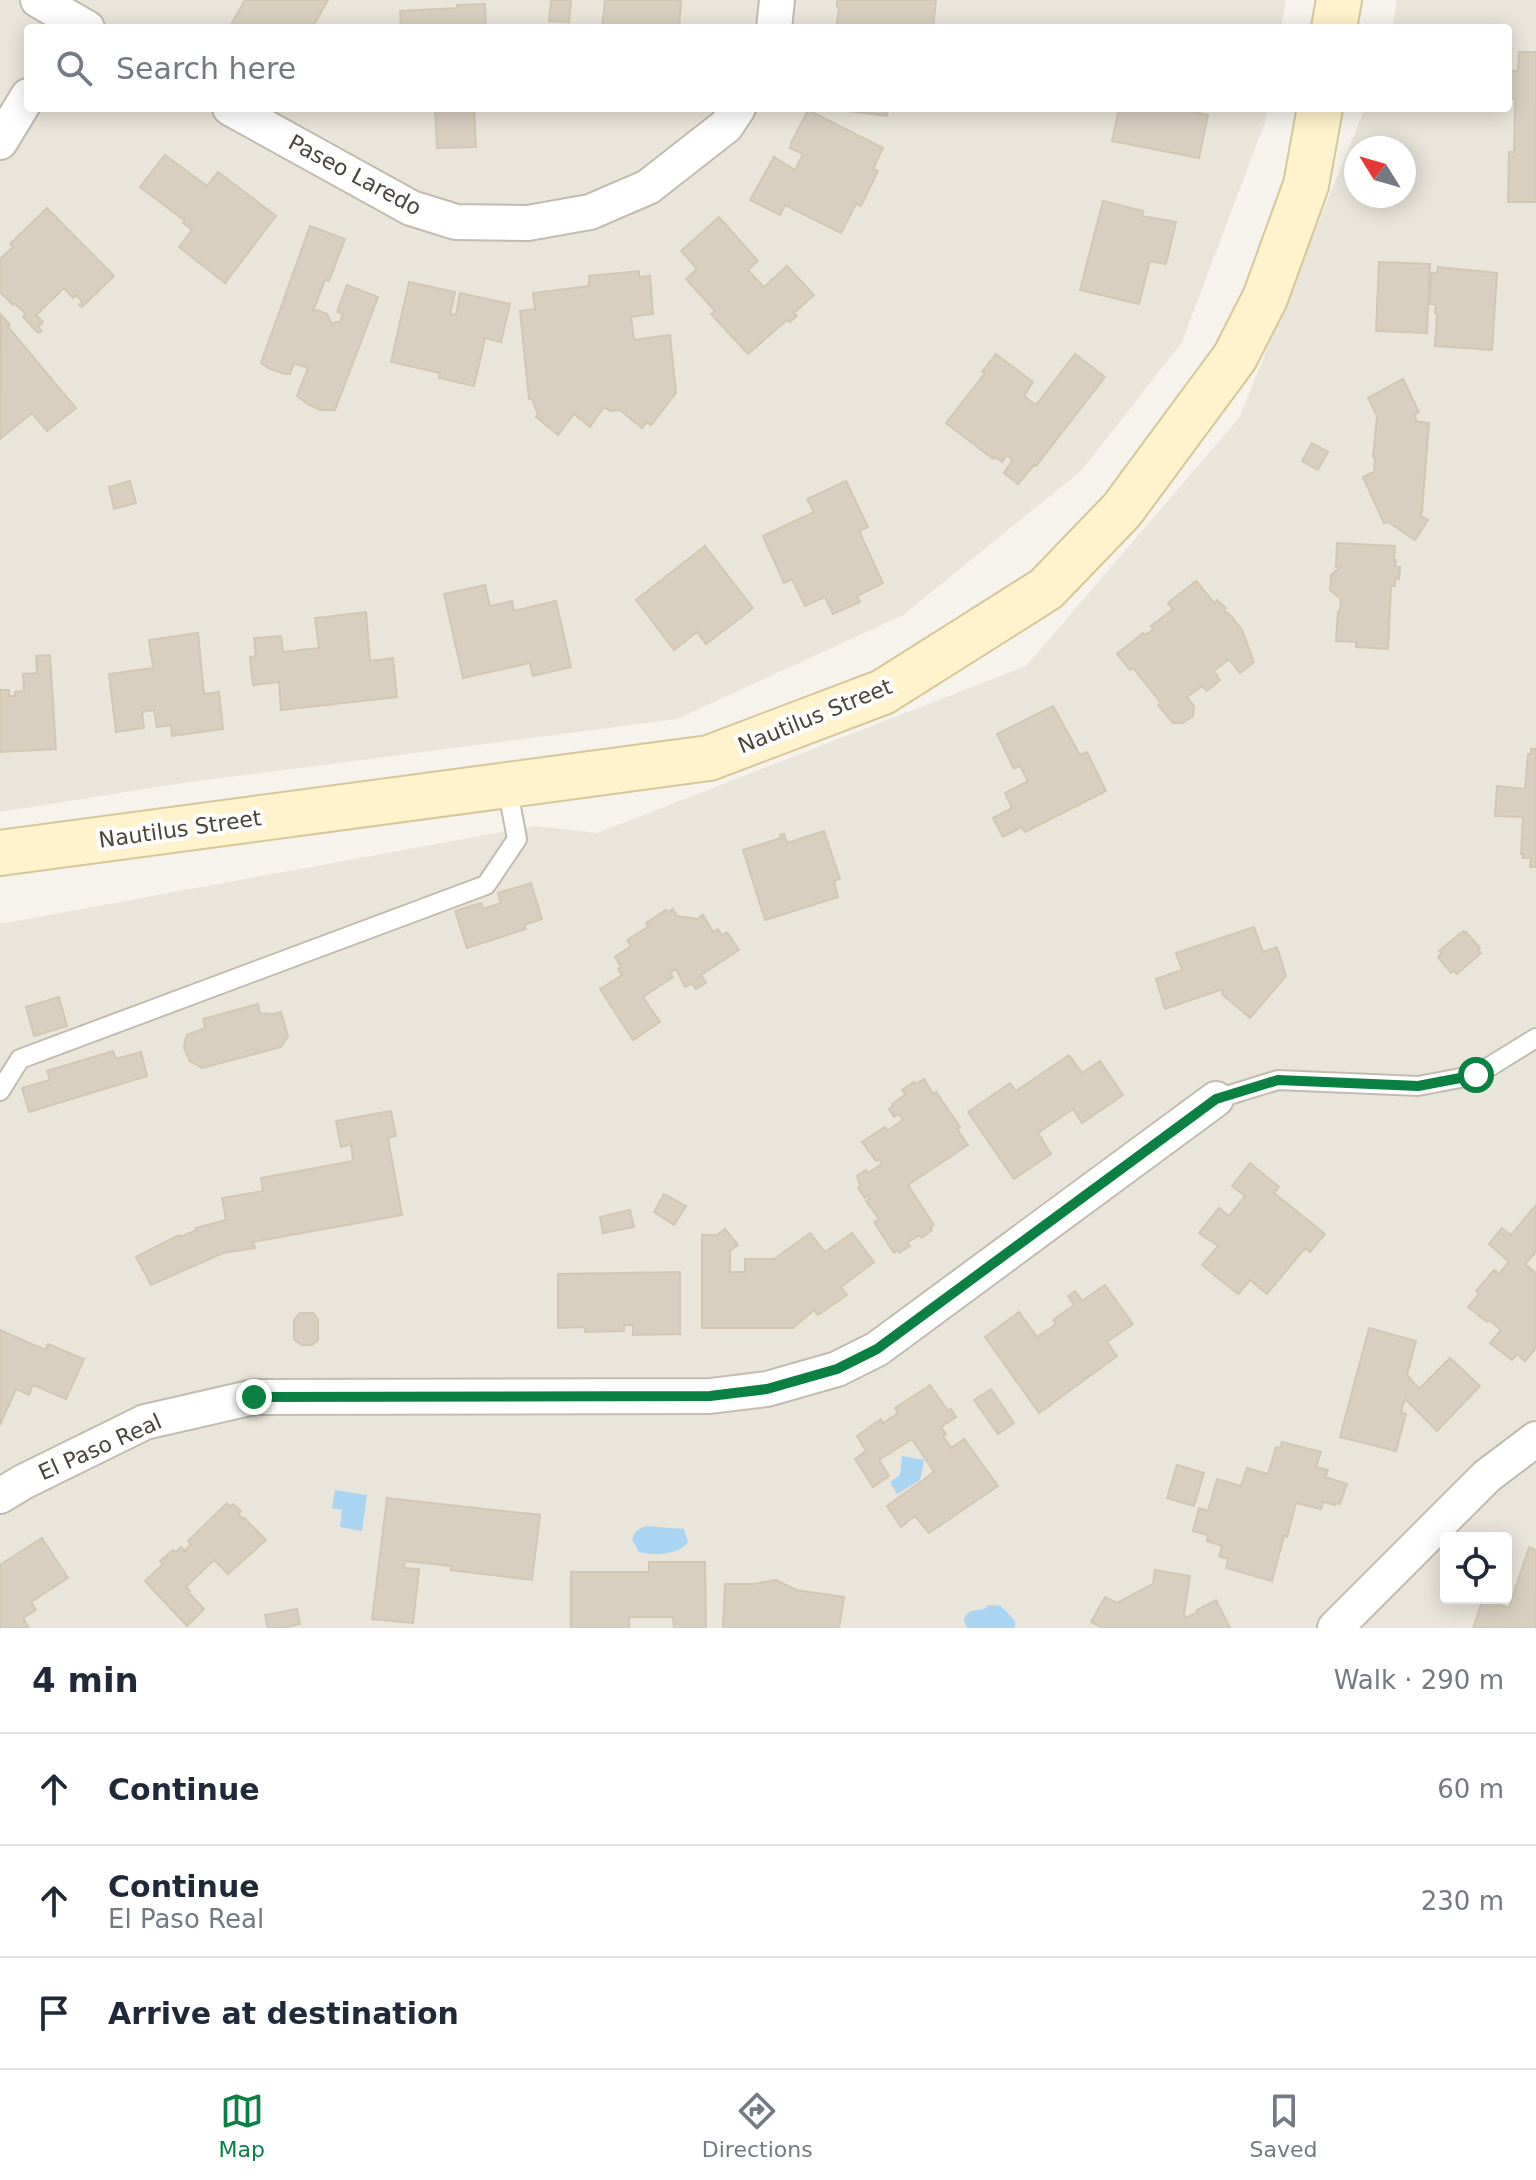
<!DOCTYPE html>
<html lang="en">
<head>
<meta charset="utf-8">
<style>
	:root { --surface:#fff; --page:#f2f2f3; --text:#1f2937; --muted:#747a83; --line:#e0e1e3; --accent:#0b8043 }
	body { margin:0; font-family:"DejaVu Sans",sans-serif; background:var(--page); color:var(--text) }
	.controls { position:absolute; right:24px; bottom:24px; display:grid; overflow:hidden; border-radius:8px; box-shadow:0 4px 20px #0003 }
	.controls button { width:72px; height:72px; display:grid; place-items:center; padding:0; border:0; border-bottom:2px solid var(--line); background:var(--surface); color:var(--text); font:40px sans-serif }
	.compass { position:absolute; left:1344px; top:136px; width:72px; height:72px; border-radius:50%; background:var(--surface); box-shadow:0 4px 20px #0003; rotate:307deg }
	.stop { position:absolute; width:24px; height:24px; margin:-18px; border:6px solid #0b8043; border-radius:50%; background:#fff }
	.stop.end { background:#0b8043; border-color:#fff; box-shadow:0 2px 8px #0008 }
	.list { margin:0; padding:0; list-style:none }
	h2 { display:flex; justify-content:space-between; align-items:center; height:104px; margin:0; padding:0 32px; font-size:34px }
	h2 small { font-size:26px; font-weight:400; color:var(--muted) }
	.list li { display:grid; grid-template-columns:52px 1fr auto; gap:24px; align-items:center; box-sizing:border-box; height:112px; padding:0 32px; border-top:2px solid var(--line) }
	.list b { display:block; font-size:30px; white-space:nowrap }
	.list p { margin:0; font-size:26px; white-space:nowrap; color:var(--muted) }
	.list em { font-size:26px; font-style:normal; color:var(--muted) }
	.icon { flex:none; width:44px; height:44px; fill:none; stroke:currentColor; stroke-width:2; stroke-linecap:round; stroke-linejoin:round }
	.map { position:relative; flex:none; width:1536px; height:1628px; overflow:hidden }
	.search { position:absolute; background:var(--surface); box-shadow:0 4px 20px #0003; left:24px; right:24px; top:24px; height:88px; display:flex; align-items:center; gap:20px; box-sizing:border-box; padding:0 28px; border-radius:8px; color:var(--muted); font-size:30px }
	.sheet { height:440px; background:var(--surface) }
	nav { display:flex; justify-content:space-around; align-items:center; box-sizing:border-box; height:112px; border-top:2px solid var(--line); background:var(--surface); font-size:22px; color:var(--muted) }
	nav a { display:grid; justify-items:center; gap:4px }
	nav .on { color:var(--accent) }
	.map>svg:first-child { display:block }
	.residential { fill:#eae5da; fill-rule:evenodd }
	.water { fill:#a9d4f2 }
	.building { fill:#d8cfc1; stroke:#d3c7b4; stroke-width:2 }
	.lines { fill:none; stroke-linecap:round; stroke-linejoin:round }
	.lane-casing { stroke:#c2bbae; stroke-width:22 }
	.street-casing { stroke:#c2bbae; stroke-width:38 }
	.secondary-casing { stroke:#d6c79b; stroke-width:48 }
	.lane { stroke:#fff; stroke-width:18 }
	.street { stroke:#fff; stroke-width:34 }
	.secondary { stroke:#fff3cd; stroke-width:44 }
	.route { stroke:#0b8043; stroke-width:10 }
	.labels { text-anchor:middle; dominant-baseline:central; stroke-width:8; stroke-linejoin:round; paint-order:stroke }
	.street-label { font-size:22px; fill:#4b4439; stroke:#fff }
</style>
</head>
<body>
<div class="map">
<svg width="1536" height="1628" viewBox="0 0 1536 1628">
	<rect width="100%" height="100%" fill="#f6f3ec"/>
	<path class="residential" d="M0,0H1286L1281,28H28V108H1268L1265,122L1182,342L1082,470L903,615L677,719L176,784L0,812Z
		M1397,0H1536V1628H0V924L535,826L597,833L1026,666L1239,418L1365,108H1508V28H1392ZM1356,148H1404V196H1356ZM1446,1538H1506V1598H1446Z"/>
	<path class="water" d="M902,1456L924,1460L920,1480L897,1494L890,1482L900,1475Z
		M335,1490L367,1495L362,1531L340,1527L342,1510L332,1508Z
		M645,1526L684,1529L688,1542C679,1555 653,1556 639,1552L632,1539L636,1531Z
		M989,1605L1001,1606L1015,1621V1628H967L964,1621C967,1609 974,1611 984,1609Z"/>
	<path class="building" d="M245,0H328L312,28H294L289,25L288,28H229Z
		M551,0H571L569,22L549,21Z
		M605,0H681L679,28H602Z
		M837,0H936L933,28H836L839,8L837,7Z
		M485,4L486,28H401L400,11L457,8V5Z
		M1519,52H1536V202H1508L1509,152H1514L1515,99H1510V71H1518Z
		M435,108H474L476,147L437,148Z
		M841,108H888L887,116L841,110Z
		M1119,108H1177L1208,115L1199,158L1112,141Z
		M808,110L883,148L873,169L878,171L861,206L856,204L841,233L785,205L780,215L750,200L774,157L795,170L803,154L790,148L792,144L791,143Z
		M165,155L207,186L218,172L276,216L225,283L179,247L192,230L183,223L185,221L140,187Z
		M1103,201L1143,211L1142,216L1176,222L1166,264L1150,261L1139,304L1080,290Z
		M47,208L114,276L82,307L79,305L82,301L76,295L73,298L64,288L36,315L43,322L38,327L42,331L38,333L23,317L26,314L14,303L13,305L0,292V259L13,247L10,244Z
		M719,217L758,261L748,270L764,287L787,266L814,295L794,313L797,316L790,322L787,320L748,354L711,314L715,311L686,279L697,269L681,251Z
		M310,226L345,239L329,281L325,280L313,311L318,310L327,314L333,326L335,322H340L343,314L337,312L347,285L378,297L335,410H320L309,405L297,396L308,368L294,363L290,374H285L270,369L261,363Z
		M1379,262L1430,264L1427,333L1376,331Z
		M1438,267L1497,273L1492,350L1435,346L1437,314L1435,313L1436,305L1430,304L1431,273H1437Z
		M639,271V277L650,276L653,314L631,317L634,340L670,335L676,393L651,425L647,422L642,428L620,410L610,411L604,407L590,427L574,414L558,435L536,417L538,415L532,399H529L520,311L535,309L533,293L589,286V276Z
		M409,282L455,292L450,314L456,315L460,293L510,304L501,342L485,338L474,386L439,378L440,373L391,362Z
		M1,315L10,325L8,327L76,408L47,431L32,413L0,439Z
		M996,354L1033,382L1024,396L1036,405L1075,354L1105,377L1036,466L1034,465L1018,484L1004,473L1013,460L1007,455L1002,462L994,457L993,459L946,423L985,373L982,372Z
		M1403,379L1419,412L1415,414L1416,421L1429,423L1422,511L1420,515L1428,520L1415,540L1388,522L1384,523L1363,477L1374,472L1375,457H1373L1377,416L1368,398Z
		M1312,443L1328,452L1318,470L1302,461Z
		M130,481L136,503L114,509L109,487Z
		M846,481L868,527L859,531L883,583L857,596L860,602L833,614L825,597L805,606L792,579L784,583L763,536L814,512L807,499Z
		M1337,543L1395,546L1394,560H1396L1395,566L1400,567L1399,579L1395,578V586H1391L1388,649L1356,647V642L1336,641L1338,612L1340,611L1341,599L1330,590L1331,575L1340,567H1336Z
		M705,546L753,608L706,644L697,632L674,650L636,600Z
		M1196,581L1215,604L1217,600L1226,608L1223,610L1230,615L1242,630L1254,662L1240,673L1229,659L1214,671L1220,680L1207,691L1202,686L1187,697L1194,706L1193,716L1183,723H1173L1158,705L1161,703L1133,668L1130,670L1117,654L1143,633L1145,635L1154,629L1151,626L1173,609L1168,603Z
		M485,585L490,606L512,601L514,611L556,601L571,667L533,676L530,663L463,678L444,594Z
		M366,612L370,661L393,658L397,697L281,710L279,682L253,685L250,657L256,656L254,638L281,636L283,652L319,648L315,618Z
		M198,633L204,694L219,692L223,729L172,736L171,725L157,727L154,710L142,712L144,728L116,732L109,674L153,668L149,640Z
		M50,655L56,749L0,752V690H9V696H15V692L24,691L23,674L37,673L36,656Z
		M1053,706L1080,755L1087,752L1106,791L1025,832L1022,827L1003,837L993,818L1012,808L1005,793L1028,781L1020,766L1014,769L997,734Z
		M1531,749H1536V867H1530L1531,858H1523V854H1521L1523,817L1495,816L1497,786L1525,789L1528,754H1531Z
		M824,831L840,879L834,881L838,897L765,920L743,850L781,838L780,835L784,834L787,843Z
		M531,883L542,919L524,925L526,929L467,948L455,911L481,903L483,909L501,903L498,893Z
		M673,909L677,916L697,919L703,915L713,932L718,929L722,935L727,932L739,950L701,975L706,983L696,989L692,983L685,987L676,969L670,973L673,977L643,997L660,1022L633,1040L600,989L622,975L618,969L621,967L615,957L631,946L627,940L648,927L646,923L666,910L668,913Z
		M1254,927L1263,952L1277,947L1286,976L1250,1018L1222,994L1223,989L1165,1009L1156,979L1182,970L1176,953Z
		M1463,931L1465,933L1466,932L1480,948L1478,949L1481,953L1457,974L1454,971L1451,973L1438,957L1442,953L1439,951Z
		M59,997L67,1026L34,1036L26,1007Z
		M258,1004L260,1013L274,1014L281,1012L288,1036L281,1047L202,1068L190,1061L184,1048L185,1041L187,1035L205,1028L203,1019Z
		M113,1051L116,1059L141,1052L147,1076L29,1112L22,1088L50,1080L47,1071Z
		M1069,1055L1082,1073L1100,1061L1123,1095L1082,1123L1073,1109L1038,1133L1051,1154L1014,1179L968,1112L1010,1083L1016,1091Z
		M924,1079L933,1094L936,1092L960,1127L957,1129L968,1145L908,1185L934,1225L930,1228L932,1230L922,1238L919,1235L907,1243L910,1246L899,1253L897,1250L894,1253L874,1222L879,1219L866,1201L870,1199L868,1195L865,1198L858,1188L860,1186L857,1176L866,1170L868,1173L882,1164L879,1159L876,1161L862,1142L885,1127L887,1131L903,1120L899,1114L894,1117L889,1109L893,1106L892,1104L906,1094L902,1090L914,1082L915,1084Z
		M391,1111L396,1136L388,1138L402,1215L253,1242L255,1248L223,1253L151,1285L136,1257L179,1235L180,1237L197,1230L196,1228L226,1220L222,1198L263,1191L261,1178L353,1161L351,1144L341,1147L336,1121Z
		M1250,1163L1279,1187L1274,1193L1325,1234L1310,1252L1305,1248L1267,1294L1250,1280L1238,1294L1202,1265L1218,1246L1199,1233L1219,1208L1229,1216L1245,1196L1232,1186Z
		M664,1194L686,1206L674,1225L654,1212Z
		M1536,1205V1252L1525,1264L1536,1273V1348L1525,1361L1517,1354L1512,1360L1490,1343L1501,1330L1489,1320L1487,1322L1468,1307L1479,1294L1476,1291L1494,1270L1499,1274L1509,1262L1489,1244L1502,1228L1511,1235Z
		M630,1210L634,1227L603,1233L600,1217Z
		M725,1229L738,1245L730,1251V1272H745V1259H774L810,1233L825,1252L852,1233L874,1262L841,1287L847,1295L818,1315L814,1310L793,1328H702V1235H717Z
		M680,1272V1334L633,1335V1325H624V1331L585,1332V1327L558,1328V1274Z
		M1105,1285L1133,1324L1107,1342L1117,1356L1039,1413L985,1337L1019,1312L1037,1337L1056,1324L1053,1320L1074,1305L1068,1296L1075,1291L1082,1301Z
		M300,1313H313L318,1319V1340L312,1345H301L294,1339V1320Z
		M1369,1328L1416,1341L1407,1375L1419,1389L1450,1358L1480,1386L1437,1431L1405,1399L1401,1412L1406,1414L1396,1451L1340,1437Z
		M0,1330L45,1350L48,1344L84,1359L66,1399L33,1385L29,1395L16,1389L0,1425Z
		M930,1385L948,1411L951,1409L956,1417L941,1427L946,1434L943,1436L951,1448L964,1439L998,1486L929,1533L915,1516L901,1527L887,1506L934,1472L912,1439L879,1460L889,1476L873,1487L855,1459L866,1451L857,1436L881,1419L883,1423L898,1413L895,1408Z
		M991,1389L1014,1423L998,1434L974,1400Z
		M1282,1442L1321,1452L1316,1467L1328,1470L1325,1477L1347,1484L1340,1504L1336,1503L1335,1505L1323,1502L1321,1509L1296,1503L1287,1537L1284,1536L1272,1581L1226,1568L1228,1559L1219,1556L1222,1546L1207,1541L1208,1535L1193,1531L1199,1508L1208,1511L1217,1479L1241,1486L1247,1468L1268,1474L1276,1447L1280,1448Z
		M1177,1465L1204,1473L1194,1506L1167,1498Z
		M387,1498L540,1515L532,1580L451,1570V1566L405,1561L404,1568L419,1569L413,1623L372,1619Z
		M227,1503L230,1507L233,1504L241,1511L238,1514L243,1519L244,1518L266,1540L228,1574L214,1560L186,1587L190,1591L188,1592L204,1609L187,1626L145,1581L163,1564L160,1561L173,1550L176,1552L181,1547L185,1551L191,1544L188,1541Z
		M42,1538L68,1578L31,1602L36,1610L23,1618L29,1628H0V1565Z
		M1529,1547L1536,1550V1628H1473L1483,1599L1509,1608Z
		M649,1562H705L706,1628H674L673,1617H629V1628H571V1572H649Z
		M1155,1570L1190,1576L1184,1614L1186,1618L1198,1612L1197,1610L1216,1600L1230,1628H1103L1091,1622L1105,1597L1117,1603L1153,1584Z
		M776,1580L796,1590L844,1597L839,1628H723L725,1584H753Z
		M297,1609L300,1624L284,1628H268L265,1615Z"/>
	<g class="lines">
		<g class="lane-casing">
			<path id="lane" d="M0,1091L20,1059L486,885L517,839L507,786
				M1216,1099L1278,1080L1418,1086L1476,1075L1536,1038"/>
		</g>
		<g class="street-casing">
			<path id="street" d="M38,0L87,28
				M774,28L777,0
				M230,108L411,208L456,222L528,223L590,212L648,187L726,126L738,108
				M0,142L28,96
				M0,1496L23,1482L145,1422L254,1397L710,1396L767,1389L837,1369L877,1349L1216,1099
				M1335,1628L1487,1476L1536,1439"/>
		</g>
		<g class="secondary-casing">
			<path id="secondary" d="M1334,28L1339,0
				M0,853L709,758L883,692L1046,589L1122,510L1235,357L1265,298L1306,185L1320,108"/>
		</g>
		<use href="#lane" class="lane"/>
		<use href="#street" class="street"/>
		<use href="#secondary" class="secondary"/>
	</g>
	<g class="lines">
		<path class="route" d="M254,1397L710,1396L767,1389L837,1369L877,1349L1216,1099L1278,1080L1418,1086L1476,1075"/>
	</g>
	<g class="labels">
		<g class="street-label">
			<text transform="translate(355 175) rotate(28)">Paseo Laredo</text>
			<text transform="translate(815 716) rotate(-22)">Nautilus Street</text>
			<text transform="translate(180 829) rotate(-8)">Nautilus Street</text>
			<text transform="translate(100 1447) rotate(-24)">El Paso Real</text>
		</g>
	</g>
</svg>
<div class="controls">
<button><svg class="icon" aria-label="locate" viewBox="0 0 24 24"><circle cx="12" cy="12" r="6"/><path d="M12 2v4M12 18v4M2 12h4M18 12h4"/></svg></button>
</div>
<svg class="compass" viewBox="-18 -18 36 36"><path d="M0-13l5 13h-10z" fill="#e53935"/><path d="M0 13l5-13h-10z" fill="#747a83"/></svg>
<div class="stop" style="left:1476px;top:1075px"></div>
<div class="stop end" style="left:254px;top:1397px"></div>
<div class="search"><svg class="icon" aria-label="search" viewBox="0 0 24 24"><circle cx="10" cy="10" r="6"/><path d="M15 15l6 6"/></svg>Search here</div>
</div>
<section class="sheet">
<h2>4 min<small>Walk · 290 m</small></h2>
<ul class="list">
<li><svg class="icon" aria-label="ahead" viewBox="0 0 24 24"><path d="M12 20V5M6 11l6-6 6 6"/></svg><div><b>Continue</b></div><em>60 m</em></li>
<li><svg class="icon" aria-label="ahead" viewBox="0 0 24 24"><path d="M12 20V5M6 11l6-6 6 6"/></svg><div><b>Continue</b><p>El Paso Real</p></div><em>230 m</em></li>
<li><svg class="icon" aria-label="arrive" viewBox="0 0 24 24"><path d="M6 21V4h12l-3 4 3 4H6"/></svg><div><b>Arrive at destination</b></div></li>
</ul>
</section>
<nav>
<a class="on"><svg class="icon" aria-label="map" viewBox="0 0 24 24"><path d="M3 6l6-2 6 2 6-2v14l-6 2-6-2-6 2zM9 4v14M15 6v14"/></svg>Map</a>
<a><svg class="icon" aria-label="directions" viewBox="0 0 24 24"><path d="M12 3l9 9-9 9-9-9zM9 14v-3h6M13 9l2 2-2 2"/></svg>Directions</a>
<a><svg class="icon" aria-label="saved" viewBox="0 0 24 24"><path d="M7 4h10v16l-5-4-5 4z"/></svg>Saved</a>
</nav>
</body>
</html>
